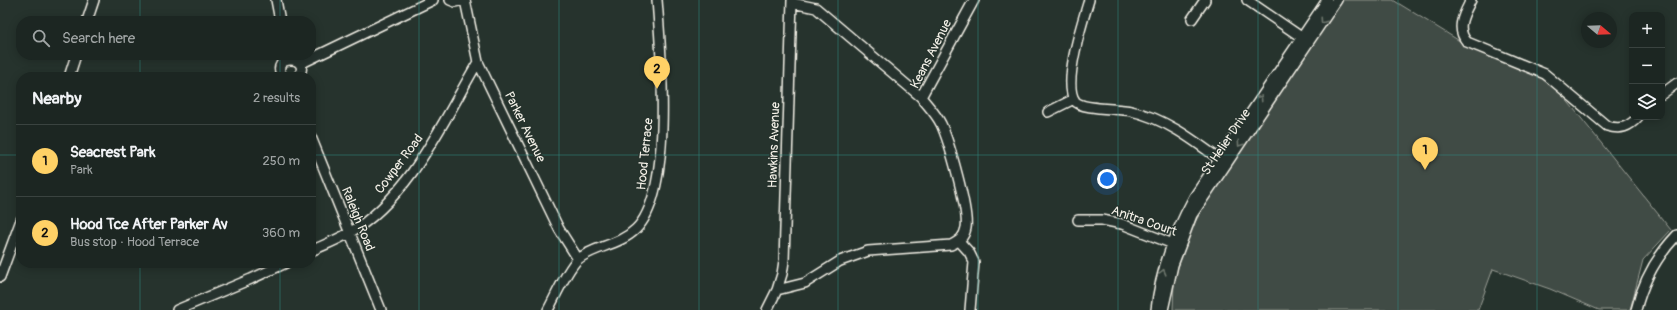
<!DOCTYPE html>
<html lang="en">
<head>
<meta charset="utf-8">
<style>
	:root { --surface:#1c2622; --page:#252e2a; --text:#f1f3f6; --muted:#a0a5a5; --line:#3a4340; --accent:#ffd166 }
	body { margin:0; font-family:Pangolin,sans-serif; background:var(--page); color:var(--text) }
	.controls { position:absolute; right:12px; top:12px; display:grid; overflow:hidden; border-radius:8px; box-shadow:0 2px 10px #0003 }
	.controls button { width:36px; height:36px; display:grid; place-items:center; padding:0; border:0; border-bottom:1px solid var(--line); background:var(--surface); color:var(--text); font:20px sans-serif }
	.compass { position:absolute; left:1581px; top:12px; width:36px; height:36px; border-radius:50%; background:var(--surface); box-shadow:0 2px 10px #0003; rotate:109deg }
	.you { position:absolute; left:1107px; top:179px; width:14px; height:14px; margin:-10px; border:3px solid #fff; border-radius:50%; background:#1a73e8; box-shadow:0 0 0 6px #1a73e833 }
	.badge { display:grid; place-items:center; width:26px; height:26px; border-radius:50%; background:var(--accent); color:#111; font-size:13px; font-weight:700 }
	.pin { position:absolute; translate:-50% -33px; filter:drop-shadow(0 1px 2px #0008) }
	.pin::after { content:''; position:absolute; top:21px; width:14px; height:12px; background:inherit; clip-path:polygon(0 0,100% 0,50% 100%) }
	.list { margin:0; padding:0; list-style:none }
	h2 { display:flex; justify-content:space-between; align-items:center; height:52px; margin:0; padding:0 16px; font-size:17px }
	h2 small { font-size:13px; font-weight:400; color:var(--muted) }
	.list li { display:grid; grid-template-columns:26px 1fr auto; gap:12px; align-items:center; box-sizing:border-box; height:72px; padding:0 16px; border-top:1px solid var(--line) }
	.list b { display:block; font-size:15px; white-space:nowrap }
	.list p { margin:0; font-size:13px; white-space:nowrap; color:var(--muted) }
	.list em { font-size:13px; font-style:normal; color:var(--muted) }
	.icon { flex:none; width:22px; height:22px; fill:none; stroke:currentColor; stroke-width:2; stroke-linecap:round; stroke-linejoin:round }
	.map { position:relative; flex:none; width:1677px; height:310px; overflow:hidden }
	.search { position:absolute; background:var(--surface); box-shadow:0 2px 10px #0003; left:16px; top:16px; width:300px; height:44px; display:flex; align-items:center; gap:10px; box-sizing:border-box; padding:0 14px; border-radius:16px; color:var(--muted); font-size:15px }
	.panel { position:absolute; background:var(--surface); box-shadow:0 2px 10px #0003; left:16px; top:72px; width:300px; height:196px; border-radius:16px }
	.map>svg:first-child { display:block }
	.green { fill:#414b45; stroke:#9a9e96 }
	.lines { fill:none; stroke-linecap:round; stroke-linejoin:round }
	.minor-casing { stroke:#f4f1e8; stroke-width:12 }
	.minor { stroke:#26332d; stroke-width:9 }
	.oneway { stroke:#6e766e }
	.grid { fill:none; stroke:#318880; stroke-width:1; stroke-opacity:0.55 }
	.labels { text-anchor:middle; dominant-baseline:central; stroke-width:3; stroke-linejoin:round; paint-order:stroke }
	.street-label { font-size:13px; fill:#f4f1e8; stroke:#26332d }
</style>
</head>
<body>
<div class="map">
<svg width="1677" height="310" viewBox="0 0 1677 310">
	<rect width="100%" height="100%" fill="#26332d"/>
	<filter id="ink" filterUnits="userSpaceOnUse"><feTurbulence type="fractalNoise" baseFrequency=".025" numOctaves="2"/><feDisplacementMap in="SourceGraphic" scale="8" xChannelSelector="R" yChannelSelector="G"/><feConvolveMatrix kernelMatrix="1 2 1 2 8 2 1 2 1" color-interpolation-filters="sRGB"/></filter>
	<g filter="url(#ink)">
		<path class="green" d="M1343,0H1393L1458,40L1492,57L1522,68L1551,84L1565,98L1671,230L1643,260L1630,310H1599L1550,289L1493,269L1478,310H1173L1174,282L1186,238L1216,185Z"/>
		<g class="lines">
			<g class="minor-casing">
				<path id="minor" d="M276,0L280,21
					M450,0L455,2L464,0
					M465,0L478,62L559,229L578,259
					M1089,0C1083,20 1062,83 1075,101C1082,110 1117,108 1131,111C1165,118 1196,142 1223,162
					M1247,0L1307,41
					M1471,0C1464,14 1455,28 1467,42L1545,74L1607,126C1621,130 1629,127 1638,117
					M792,3L816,8L921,97
					M1192,19L1205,0
					M87,21L94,0
					M300,64L433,0
					M69,77L76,55
					M283,77C267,55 314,54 298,77
					M1662,94L1677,83
					M1048,112L1074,99
					M311,137L381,310
					M1078,220H1102L1122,224L1178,246
					M959,241L969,252L974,262L970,310
					M311,251C324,245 337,240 349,233C410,198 444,119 478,62
					M0,277L21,220
					M777,290L782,274L784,261L792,0
					M177,310L251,279L286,263
					M548,310C555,297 567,270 577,260C593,246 619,246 636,229C674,192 661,51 657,0
					M767,310L777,290L805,283L840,261L868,251L951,245C959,241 964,238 966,228C969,211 949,141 941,124C936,114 928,106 921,97L974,0
					M1156,310C1160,270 1175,232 1194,197L1327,0
					M1163,310L1173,265L1192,215L1337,0
					M1636,310C1643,281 1657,256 1677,235"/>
			</g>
			<use href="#minor" class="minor"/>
		</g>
		<defs><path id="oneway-chevron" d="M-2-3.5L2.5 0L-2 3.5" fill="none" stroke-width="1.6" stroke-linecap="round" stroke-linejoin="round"/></defs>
		<g class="oneway">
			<use href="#oneway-chevron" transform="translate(1323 21) rotate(124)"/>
			<use href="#oneway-chevron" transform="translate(1260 98) rotate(-56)"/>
			<use href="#oneway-chevron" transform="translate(1240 144) rotate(124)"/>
			<use href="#oneway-chevron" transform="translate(1163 272) rotate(-75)"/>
		</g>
	</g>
	<path class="grid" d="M140,0V21M280,0V21M419,0V310M559,0V310M699,0V310M838,0V310M978,0V310M1118,0V310M1258,0V310M1398,0V310M1537,0V310M140,55V77M280,55V77M0,155H21M311,155H1677M140,263V310M280,263V310"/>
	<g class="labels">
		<g class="street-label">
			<text transform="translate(931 54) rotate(-63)">Keans Avenue</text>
			<text transform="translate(525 127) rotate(64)">Parker Avenue</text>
			<text transform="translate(1226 142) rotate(-56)">St Helier Drive</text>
			<text transform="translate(774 145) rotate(-88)">Hawkins Avenue</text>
			<text transform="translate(645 154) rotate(-84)">Hood Terrace</text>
			<text transform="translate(399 164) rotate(-53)">Cowper Road</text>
			<text transform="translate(358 219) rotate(68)">Raleigh Road</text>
			<text transform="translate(1144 221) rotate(19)">Anitra Court</text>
		</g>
	</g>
</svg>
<div class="controls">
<button>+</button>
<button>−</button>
<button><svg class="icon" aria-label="layers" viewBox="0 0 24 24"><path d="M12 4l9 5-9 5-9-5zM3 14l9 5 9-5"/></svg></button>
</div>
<svg class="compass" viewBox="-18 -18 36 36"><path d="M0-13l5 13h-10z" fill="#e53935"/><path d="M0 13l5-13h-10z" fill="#a0a5a5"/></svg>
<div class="you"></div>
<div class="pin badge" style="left:1425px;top:170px">1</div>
<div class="pin badge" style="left:657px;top:89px">2</div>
<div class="search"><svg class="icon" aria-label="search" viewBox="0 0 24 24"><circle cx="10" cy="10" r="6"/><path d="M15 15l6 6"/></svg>Search here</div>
<section class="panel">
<h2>Nearby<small>2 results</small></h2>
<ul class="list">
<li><span class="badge">1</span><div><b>Seacrest Park</b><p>Park</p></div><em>250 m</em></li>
<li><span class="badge">2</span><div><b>Hood Tce After Parker Av</b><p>Bus stop · Hood Terrace</p></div><em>360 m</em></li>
</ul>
</section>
</div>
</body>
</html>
